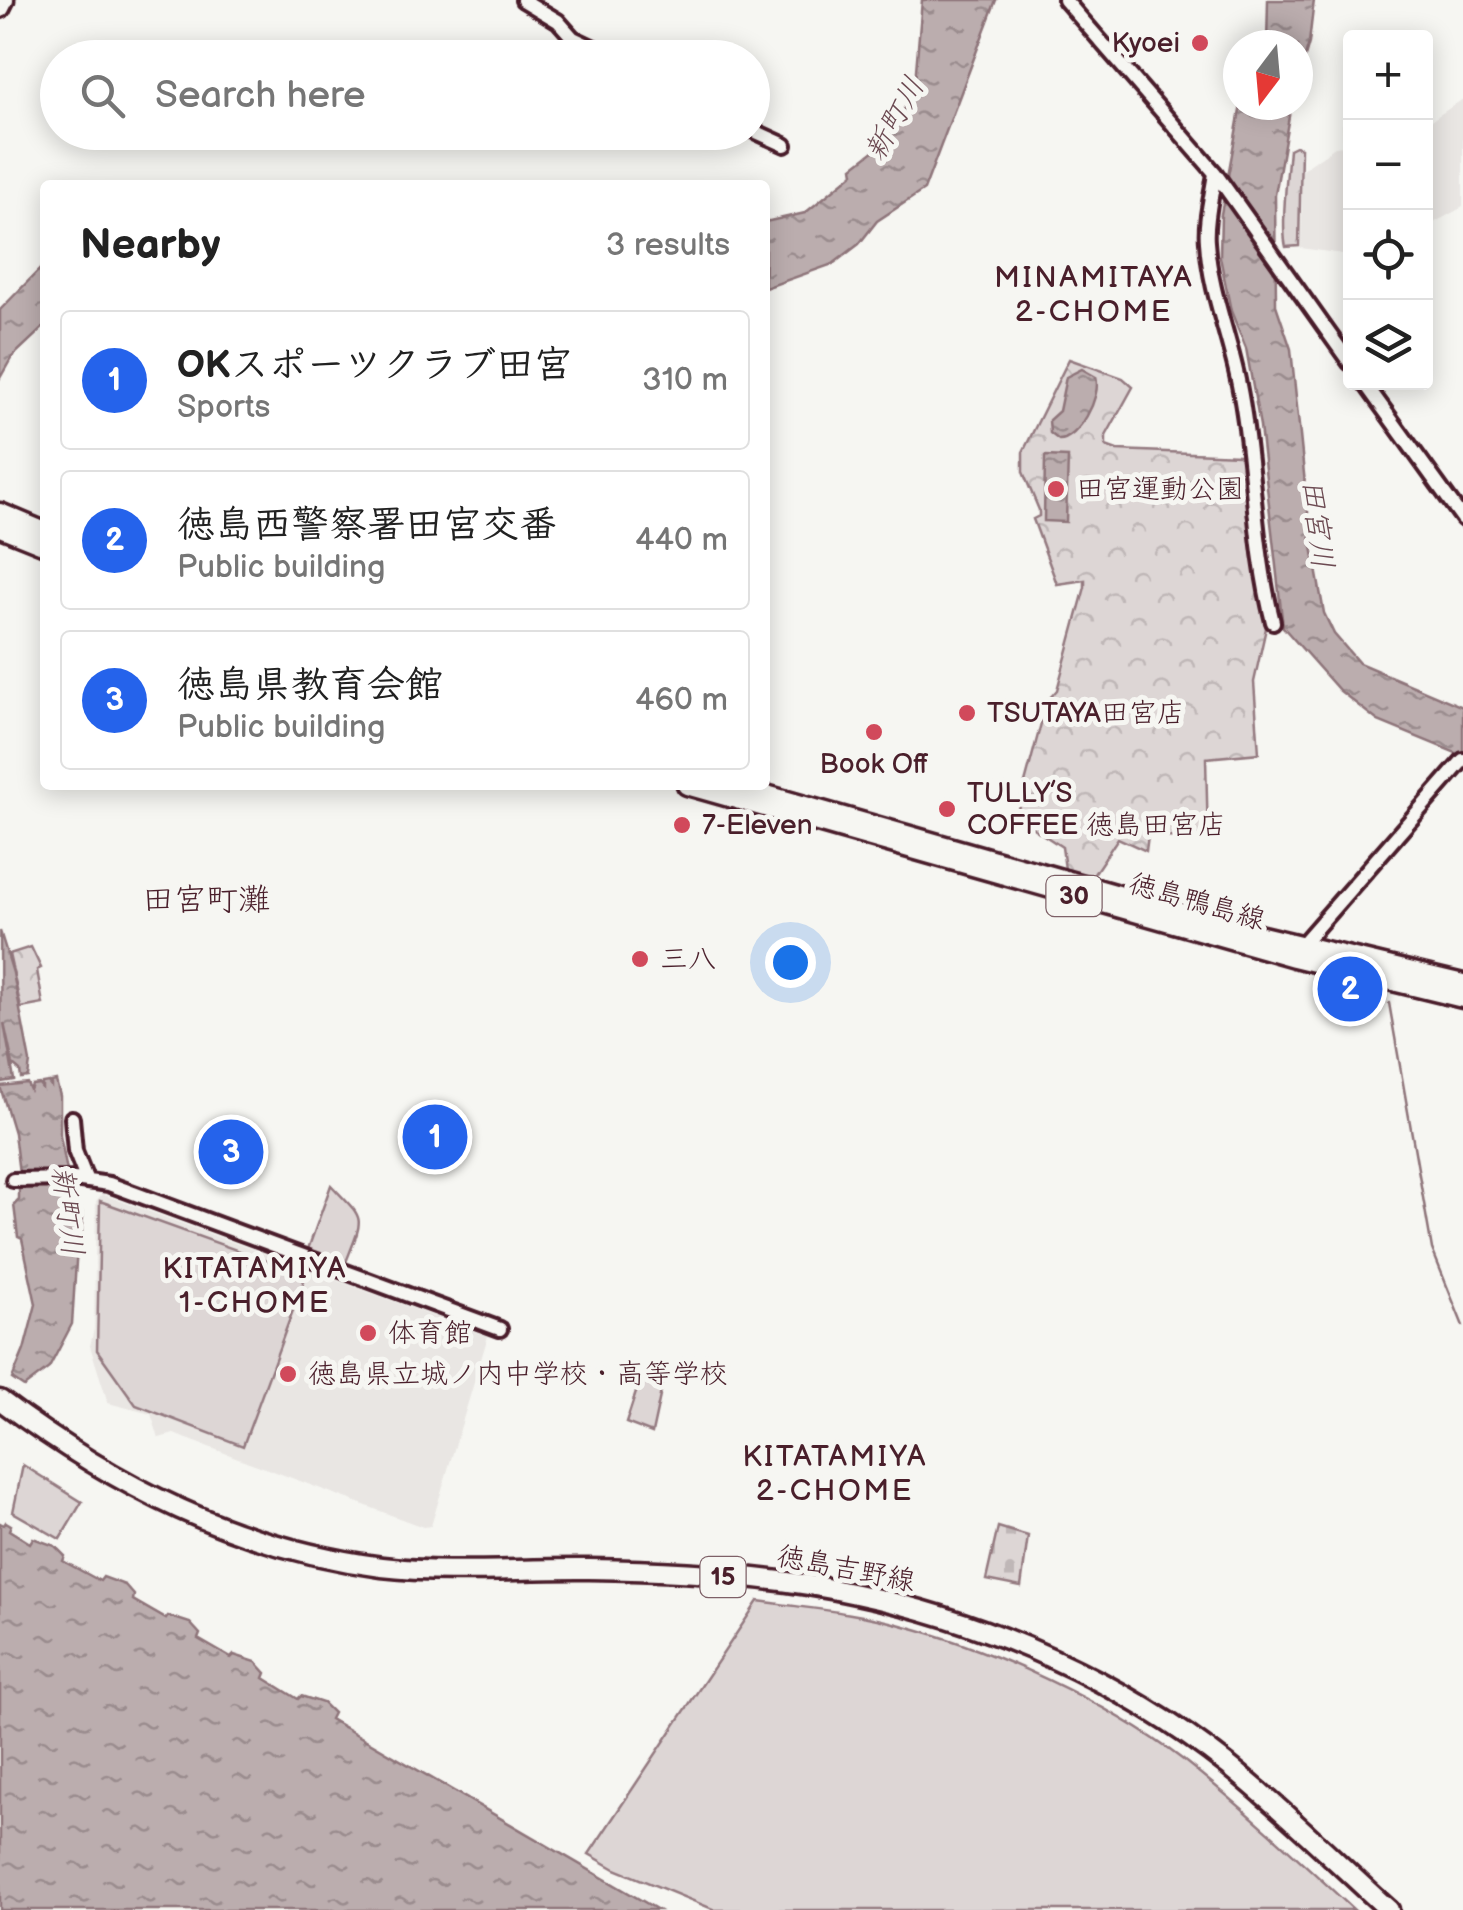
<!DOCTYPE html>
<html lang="en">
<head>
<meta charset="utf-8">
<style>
	:root { --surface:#fff; --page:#f6f6f6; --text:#222; --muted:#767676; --line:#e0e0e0; --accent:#2563eb }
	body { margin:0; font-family:"Balsamiq Sans","Klee One",sans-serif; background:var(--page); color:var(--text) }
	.controls { position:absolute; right:30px; top:30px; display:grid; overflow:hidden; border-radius:10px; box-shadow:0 5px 25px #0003 }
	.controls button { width:90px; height:90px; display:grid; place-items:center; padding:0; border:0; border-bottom:2px solid var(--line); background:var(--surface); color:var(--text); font:50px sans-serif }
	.compass { position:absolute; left:1223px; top:30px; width:90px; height:90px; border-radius:50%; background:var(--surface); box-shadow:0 5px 25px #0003; rotate:196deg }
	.you { position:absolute; left:790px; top:962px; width:35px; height:35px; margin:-25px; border:8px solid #fff; border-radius:50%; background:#1a73e8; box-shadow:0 0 0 15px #1a73e833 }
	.badge { display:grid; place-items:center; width:65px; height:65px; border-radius:50%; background:var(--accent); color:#fff; font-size:32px; font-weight:700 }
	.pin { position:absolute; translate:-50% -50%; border:5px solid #fff; box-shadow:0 2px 10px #0006 }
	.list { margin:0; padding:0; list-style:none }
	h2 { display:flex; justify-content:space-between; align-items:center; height:130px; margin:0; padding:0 40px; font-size:42px }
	h2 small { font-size:32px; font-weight:400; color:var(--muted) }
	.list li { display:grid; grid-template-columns:65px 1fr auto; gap:30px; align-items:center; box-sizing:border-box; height:140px; margin:0 20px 20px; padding:0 20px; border:2px solid var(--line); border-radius:10px }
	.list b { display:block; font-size:38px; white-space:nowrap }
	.list p { margin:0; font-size:32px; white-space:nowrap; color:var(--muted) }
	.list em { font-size:32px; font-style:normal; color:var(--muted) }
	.icon { flex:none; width:55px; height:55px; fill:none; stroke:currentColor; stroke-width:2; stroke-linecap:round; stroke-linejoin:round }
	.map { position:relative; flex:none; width:1463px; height:1910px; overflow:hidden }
	.search { position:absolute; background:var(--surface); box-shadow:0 5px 25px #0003; left:40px; top:40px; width:730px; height:110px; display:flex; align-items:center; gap:25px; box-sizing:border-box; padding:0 35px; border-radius:55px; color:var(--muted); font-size:38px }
	.panel { position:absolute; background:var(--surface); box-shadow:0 5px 25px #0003; left:40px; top:180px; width:730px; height:610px; border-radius:10px }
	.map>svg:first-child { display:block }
	.built { fill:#e9e6e3 }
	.grass { fill:#ddd6d5; stroke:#947a80; stroke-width:2.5 }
	.forest { fill:url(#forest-firs); stroke:#947a80; stroke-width:2.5 }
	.cemetery { fill:url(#cemetery-stones); stroke:#947a80; stroke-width:2.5 }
	.park { fill:url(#park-crowns); stroke:#947a80; stroke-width:2.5 }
	.water { fill:url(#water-ripples); stroke:#8e747a; stroke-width:2.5 }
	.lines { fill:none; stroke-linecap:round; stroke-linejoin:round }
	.stream { stroke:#8e747a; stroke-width:2.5 }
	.tertiary-casing { stroke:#4a1f2b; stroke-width:20 }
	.primary-casing { stroke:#4a1f2b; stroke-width:25 }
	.tertiary { stroke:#f6f6f2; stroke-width:12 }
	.primary { stroke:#f6f6f2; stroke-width:18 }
	.poi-dot { fill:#d1495b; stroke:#f6f6f2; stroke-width:4 }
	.labels { text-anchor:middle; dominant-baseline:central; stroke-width:10; stroke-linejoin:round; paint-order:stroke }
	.shield { fill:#f6f6f2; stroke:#7e6067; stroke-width:2.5 }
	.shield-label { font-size:25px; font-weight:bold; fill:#4a1f2b }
	.poi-label { font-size:28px; fill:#4a1f2b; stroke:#f6f6f2; text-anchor:start }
	.street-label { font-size:28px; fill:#4a1f2b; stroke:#f6f6f2 }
	.water-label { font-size:30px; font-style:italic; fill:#6c4a52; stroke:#f6f6f2 }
	.neighbourhood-label { font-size:30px; letter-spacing:2.5px; fill:#4a1f2b; stroke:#f6f6f2 }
	.quarter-label { font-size:32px; fill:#4a1f2b; stroke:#f6f6f2 }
</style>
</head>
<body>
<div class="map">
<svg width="1463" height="1910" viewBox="0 0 1463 1910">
	<defs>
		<pattern id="forest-firs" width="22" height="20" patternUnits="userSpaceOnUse" patternTransform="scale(2.5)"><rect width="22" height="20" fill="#ddd6d5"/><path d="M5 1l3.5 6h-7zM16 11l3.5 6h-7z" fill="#bfb7b7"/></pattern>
		<pattern id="cemetery-stones" width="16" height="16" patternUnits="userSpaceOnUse" patternTransform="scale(2.5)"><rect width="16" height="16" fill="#ddd6d5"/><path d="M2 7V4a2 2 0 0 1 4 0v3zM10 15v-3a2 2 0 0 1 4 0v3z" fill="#bfb7b7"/></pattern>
		<pattern id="park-crowns" width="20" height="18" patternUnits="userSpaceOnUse" patternTransform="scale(2.5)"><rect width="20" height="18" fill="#ddd6d5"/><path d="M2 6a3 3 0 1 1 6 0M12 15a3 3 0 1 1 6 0" fill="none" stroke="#bfb7b7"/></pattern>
		<pattern id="water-ripples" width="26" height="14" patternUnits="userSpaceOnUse" patternTransform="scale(2.5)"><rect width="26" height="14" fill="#bbadae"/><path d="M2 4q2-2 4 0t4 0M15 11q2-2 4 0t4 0" fill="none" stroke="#9a8c8e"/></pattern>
	</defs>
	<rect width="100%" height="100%" fill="#f6f6f2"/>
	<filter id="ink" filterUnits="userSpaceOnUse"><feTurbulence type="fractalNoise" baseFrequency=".01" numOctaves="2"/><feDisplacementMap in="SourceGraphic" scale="20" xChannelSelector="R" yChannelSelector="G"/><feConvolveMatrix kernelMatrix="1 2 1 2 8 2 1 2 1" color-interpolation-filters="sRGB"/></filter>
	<g filter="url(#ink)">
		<path class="built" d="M1463,99V207L1426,227V124Z
			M1350,123V255L1301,248L1302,170L1335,147L1343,146L1342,124Z
			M102,1194L488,1336L431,1526L423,1527L174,1434L159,1438L151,1414L108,1403L90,1346L94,1329L96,1201Z"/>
		<path class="grass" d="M331,1185C365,1221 365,1214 346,1262L341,1264L307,1252Z
			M100,1201L306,1275L243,1446L136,1405L97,1350Z
			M641,1377L663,1382L652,1433L626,1423Z
			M23,1465L82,1502L60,1539L13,1512Z
			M758,1601C806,1608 855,1612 901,1625C992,1649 1107,1702 1182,1759C1242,1806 1298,1858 1354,1910H715L615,1869L589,1854Z"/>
		<path class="forest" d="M1295,146L1301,148L1299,246L1286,247C1281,226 1287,174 1289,149Z"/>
		<path class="cemetery" d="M998,1527L1028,1536L1021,1587L986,1580Z"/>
		<path class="park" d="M1069,359L1123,378L1133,387L1106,436V446L1117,450L1239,455L1245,464L1252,556L1266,628L1254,682L1259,753L1206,758L1208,841L1148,835L1146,851L1118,838L1092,877L1065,869L1062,847L1027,824L1017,813L1047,701L1057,690L1085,587V580L1057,584L1033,519L1039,516V510L1023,472V452Z
			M31,947L41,968L37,970L43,1004L21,1008L9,954Z"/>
		<path class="water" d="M922,0H996L924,190L877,221L859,244L833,264L765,288V222L805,213L854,173L853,167L875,150L914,94Z
			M1268,0H1314L1309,43L1298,81V45H1267Z
			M1241,105H1291L1275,195L1276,305L1291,349L1311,541L1324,613L1334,634L1359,663L1463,707V756L1378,721L1339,690L1283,627L1260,426L1246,348L1231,311L1220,257L1221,214Z
			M45,264V326L12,357L0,378V310Z
			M1082,369L1096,377C1102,397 1078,440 1059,440L1050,433L1049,420L1059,411L1066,377Z
			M1045,456L1068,457L1066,522L1044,521Z
			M0,931L13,973L30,1062L28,1077L21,1078L20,1071L13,1065L4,1023L14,1080L1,1082Z
			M56,1081L60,1096V1136L73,1201L82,1212V1243L77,1246L72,1324L49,1368L24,1387L12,1379L24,1350L36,1304L22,1239L18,1237L14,1205L19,1200V1173L14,1133L0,1086L27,1083L30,1090L32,1085L39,1084L42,1088V1083L48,1082L51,1086V1082Z
			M6,1522L11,1525L9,1530L30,1543L33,1538L55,1546L65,1556L63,1561L100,1581L103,1577L125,1585L134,1595L133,1600L166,1619L168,1616L190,1623L200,1634L198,1639L231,1658L234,1655L256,1662L266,1673L264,1678L298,1699L301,1696L323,1703L333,1713L330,1719L658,1910H0V1523L4,1525Z"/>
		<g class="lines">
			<path class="stream" d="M1389,1003L1432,1249L1463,1326"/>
			<g class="tertiary-casing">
				<path id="tertiary" d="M523,0L558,21L573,38L615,58
					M1065,0L1215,173L1350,363
					M752,130L785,145
					M1215,173C1212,196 1205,220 1207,242C1210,292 1230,337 1239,385C1255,464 1253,545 1273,622
					M1364,382L1463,519
					M1297,950L1463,760
					M72,1118L75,1151L87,1181
					M13,1180L74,1179L109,1184L500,1329"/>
			</g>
			<g class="primary-casing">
				<path id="primary" d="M0,8L4,0
					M0,513L45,532
					M0,527L45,545
					M687,785L1294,957L1463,998
					M731,785L1262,936L1463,984
					M0,1400C116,1487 237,1548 382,1567C450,1575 520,1568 589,1569C677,1570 770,1575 856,1594C990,1622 1122,1681 1229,1766C1285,1811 1336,1862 1389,1910"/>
			</g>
			<use href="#tertiary" class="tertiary"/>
			<use href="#primary" class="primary"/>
		</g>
	</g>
	<g class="poi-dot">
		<circle cx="1200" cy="43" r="10"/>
		<circle cx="1056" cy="489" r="10"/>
		<circle cx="967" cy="713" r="10"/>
		<circle cx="874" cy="732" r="10"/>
		<circle cx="947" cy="809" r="10"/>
		<circle cx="682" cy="825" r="10"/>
		<circle cx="640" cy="959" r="10"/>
		<circle cx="368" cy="1333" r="10"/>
		<circle cx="288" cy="1374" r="10"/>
	</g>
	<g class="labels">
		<g class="shield">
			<rect x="1046.5" y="876" width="55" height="40" rx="8"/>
			<rect x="700.5" y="1557" width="45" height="40" rx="8"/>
		</g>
		<g class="shield-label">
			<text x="1074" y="896">30</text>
			<text x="723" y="1577">15</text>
		</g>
		<g class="poi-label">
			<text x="1180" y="43" text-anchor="end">Kyoei</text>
			<text x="1076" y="489">田宮運動公園</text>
			<text x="987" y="713">TSUTAYA田宮店</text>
			<text x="874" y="764" text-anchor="middle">Book Off</text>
			<text x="967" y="793">TULLY’S<tspan x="967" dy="32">COFFEE 徳島田宮店</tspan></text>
			<text x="702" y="825">7-Eleven</text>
			<text x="660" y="959">三八</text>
			<text x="388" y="1333">体育館</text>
			<text x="308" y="1374">徳島県立城ノ内中学校・高等学校</text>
		</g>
		<g class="street-label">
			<text transform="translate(1197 902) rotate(16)">徳島鴨島線</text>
			<text transform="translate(846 1569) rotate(11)">徳島吉野線</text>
		</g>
		<g class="water-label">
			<text transform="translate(895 119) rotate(-61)">新町川</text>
			<text transform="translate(1317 524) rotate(83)">田宮川</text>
			<text transform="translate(67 1211) rotate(83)">新町川</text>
		</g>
		<g class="neighbourhood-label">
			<text x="1094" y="278">MINAMITAYA<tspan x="1094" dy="34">2-CHOME</tspan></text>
			<text x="255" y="1269">KITATAMIYA<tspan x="255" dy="34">1-CHOME</tspan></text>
			<text x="835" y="1457">KITATAMIYA<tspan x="835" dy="34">2-CHOME</tspan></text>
		</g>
		<g class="quarter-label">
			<text x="206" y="900">田宮町灘</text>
		</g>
	</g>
</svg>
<div class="controls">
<button>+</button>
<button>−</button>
<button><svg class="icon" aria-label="locate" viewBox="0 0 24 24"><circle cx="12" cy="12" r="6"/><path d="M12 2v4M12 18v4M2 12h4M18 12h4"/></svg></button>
<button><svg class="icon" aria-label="layers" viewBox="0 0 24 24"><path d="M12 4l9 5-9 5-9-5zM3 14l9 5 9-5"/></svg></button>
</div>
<svg class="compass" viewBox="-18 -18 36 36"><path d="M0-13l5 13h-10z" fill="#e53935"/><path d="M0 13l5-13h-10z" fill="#767676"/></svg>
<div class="you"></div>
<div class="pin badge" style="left:435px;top:1137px">1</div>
<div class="pin badge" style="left:1350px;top:989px">2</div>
<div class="pin badge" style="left:231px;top:1152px">3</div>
<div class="search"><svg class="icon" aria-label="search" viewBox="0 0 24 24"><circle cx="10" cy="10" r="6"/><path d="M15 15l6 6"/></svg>Search here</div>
<section class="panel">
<h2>Nearby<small>3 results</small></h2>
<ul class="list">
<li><span class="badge">1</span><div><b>OKスポーツクラブ田宮</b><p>Sports</p></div><em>310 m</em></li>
<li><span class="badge">2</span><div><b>徳島西警察署田宮交番</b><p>Public building</p></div><em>440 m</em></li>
<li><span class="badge">3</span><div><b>徳島県教育会館</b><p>Public building</p></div><em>460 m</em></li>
</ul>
</section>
</div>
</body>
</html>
